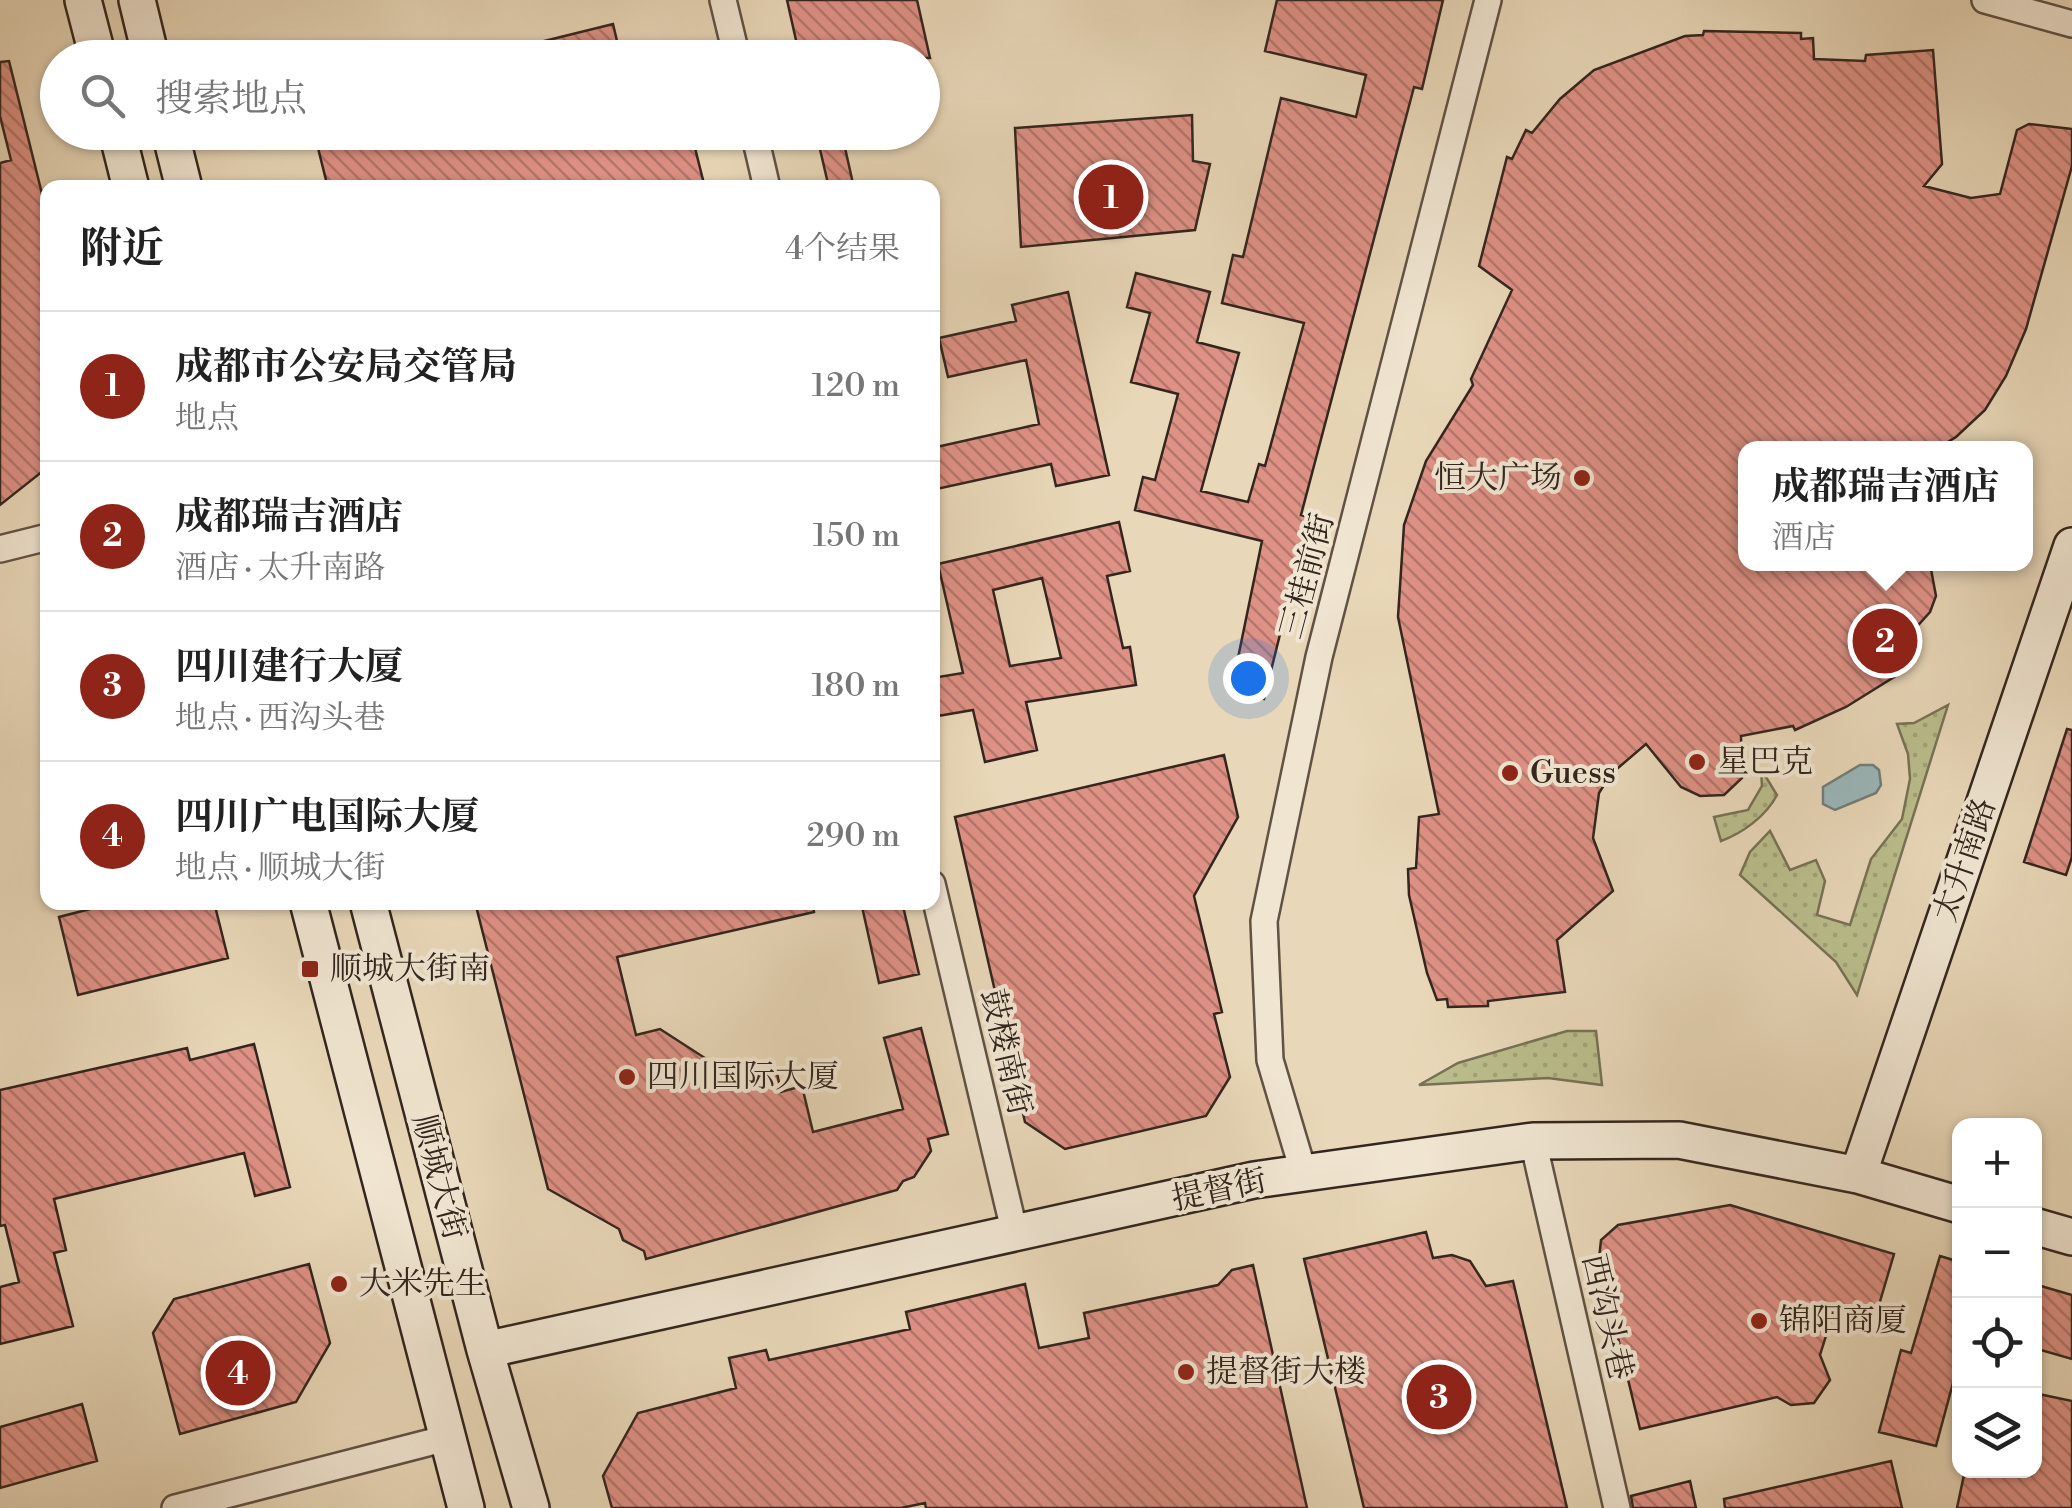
<!DOCTYPE html>
<html lang="zh">
<head>
<meta charset="utf-8">
<style>
	:root { --surface:#fff; --page:#f6f6f6; --text:#222; --muted:#767676; --line:#e0e0e0; --accent:#8f2418 }
	body { margin:0; font-family:"Libre Bodoni","Noto Serif SC",serif; background:var(--page); color:var(--text) }
	.controls { position:absolute; right:30px; bottom:30px; display:grid; overflow:hidden; border-radius:20px; box-shadow:0 2px 8px #0004 }
	.controls button { width:90px; height:90px; display:grid; place-items:center; padding:0; border:0; border-bottom:2px solid var(--line); background:var(--surface); color:var(--text); font:50px sans-serif }
	.you { position:absolute; left:1248px; top:678px; width:35px; height:35px; margin:-25px; border:8px solid #fff; border-radius:50%; background:#1a73e8; box-shadow:0 0 0 15px #1a73e833 }
	.badge { display:grid; place-items:center; width:65px; height:65px; border-radius:50%; background:var(--accent); color:#fff; font-size:32px; font-weight:700 }
	.pin { position:absolute; translate:-50% -50%; border:5px solid #fff; box-shadow:0 2px 10px #0006 }
	.popup { position:absolute; left:1738px; top:441px; width:295px; height:130px; box-sizing:border-box; display:grid; place-content:center; border-radius:20px; background:var(--surface); filter:drop-shadow(0 2px 8px #0005); font-size:32px; white-space:nowrap; color:var(--muted) }
	.popup b { font-size:38px; color:var(--text) }
	.popup::after { content:''; position:absolute; left:50%; top:100%; margin-left:-20px; border:20px solid transparent; border-top-color:var(--surface) }
	.list { margin:0; padding:0; list-style:none }
	h2 { display:flex; justify-content:space-between; align-items:center; height:130px; margin:0; padding:0 40px; font-size:42px }
	h2 small { font-size:32px; font-weight:400; color:var(--muted) }
	.list li { display:grid; grid-template-columns:65px 1fr auto; gap:30px; align-items:center; box-sizing:border-box; height:150px; padding:0 40px; border-top:2px solid var(--line) }
	.list b { display:block; font-size:38px; white-space:nowrap }
	.list p { margin:0; font-size:32px; white-space:nowrap; color:var(--muted) }
	.list em { font-size:32px; font-style:normal; color:var(--muted) }
	.icon { flex:none; width:55px; height:55px; fill:none; stroke:currentColor; stroke-width:2; stroke-linecap:round; stroke-linejoin:round }
	.map { position:relative; flex:none; width:2072px; height:1508px; overflow:hidden }
	.search { position:absolute; background:var(--surface); box-shadow:0 2px 8px #0004; left:40px; top:40px; width:900px; height:110px; display:flex; align-items:center; gap:25px; box-sizing:border-box; padding:0 35px; border-radius:55px; color:var(--muted); font-size:38px }
	.panel { position:absolute; background:var(--surface); box-shadow:0 2px 8px #0004; left:40px; top:180px; width:900px; height:730px; border-radius:20px }
	.map>svg:first-child { display:block }
	.garden { fill:url(#garden-dots); stroke:#767255; stroke-width:2.5 }
	.water { fill:#9bb7b9; stroke:#717d7b; stroke-width:2.5 }
	.building { fill:url(#building-back-hatch); stroke:#33261e; stroke-width:2.5; fill-rule:evenodd }
	.lines { fill:none; stroke-linecap:round; stroke-linejoin:round }
	.street-casing { stroke:#605244; stroke-width:30 }
	.secondary-casing { stroke:#33261e; stroke-width:40 }
	.street { stroke:#f0e5d1; stroke-width:25 }
	.secondary { stroke:#f0e5d1; stroke-width:35 }
	.poi-dot { fill:#8f2418; stroke:#f0e5d1; stroke-width:4 }
	.labels { text-anchor:middle; dominant-baseline:central; stroke-width:8; stroke-linejoin:round; paint-order:stroke }
	.poi-label { font-size:32px; fill:#33261e; stroke:#f0e5d1; text-anchor:start }
	.street-label { font-size:32px; fill:#33261e; stroke:#f0e5d1 }
</style>
</head>
<body>
<div class="map">
<svg width="2072" height="1508" viewBox="0 0 2072 1508">
	<defs>
		<pattern id="garden-dots" width="8" height="8" patternUnits="userSpaceOnUse" patternTransform="scale(2.5)"><rect width="8" height="8" fill="#babd8c"/><path d="M2 2h.1M6 6h.1" fill="none" stroke="#a0a278" stroke-width="1.8" stroke-linecap="round"/></pattern>
		<pattern id="building-back-hatch" width="6" height="6" patternUnits="userSpaceOnUse" patternTransform="scale(2.5)"><rect width="6" height="6" fill="#de9185"/><path d="M-1 5l2 2M0 0l6 6M5-1l2 2" fill="none" stroke="#b5766c"/></pattern>
	</defs>
	<rect width="100%" height="100%" fill="#e8d7b8"/>
	<filter id="stains"><feTurbulence type="fractalNoise" baseFrequency=".002" numOctaves="4"/><feColorMatrix values="0 0 0 0 .2 0 0 0 0 .09 0 0 0 0 .02 0 0 0 .5 -.17"/></filter>
	<radialGradient id="worn" r=".72"><stop offset=".6" stop-color="#630" stop-opacity="0"/><stop offset="1" stop-color="#630" stop-opacity=".3"/></radialGradient>
	<path class="garden" d="M1948,705L1857,995L1836,962L1740,875L1750,852L1770,831L1790,870L1816,860L1825,881L1817,915L1850,925L1871,859L1902,819L1910,779L1908,754L1897,724L1914,723Z
		M1761,769L1777,795C1766,816 1743,833 1721,841L1714,817L1748,810L1762,786Z
		M1567,1031H1596L1602,1085L1548,1078L1419,1085L1458,1063Z"/>
	<path class="water" d="M1860,765H1873L1879,770L1881,785L1876,793L1835,810L1823,804V787Z"/>
	<path class="building" d="M787,0H917L930,58H800Z
		M1277,0H1443L1422,89L1414,87L1301,515L1309,517L1264,699L1231,692L1262,541L1135,510L1143,477L1155,480L1178,394L1131,382L1150,313L1127,307L1136,273L1210,292L1197,342L1239,353L1201,491L1248,502L1259,464L1265,466L1304,323L1222,303L1233,255L1243,257L1281,98L1356,117L1366,75L1265,51Z
		M613,24L621,58H513L512,49Z
		M1704,31L1801,33V39L1813,38L1814,59L1865,61L1866,55L1933,50L1942,164L1924,186L1971,198L2000,194L2017,130L2029,124L2072,129V166L2026,329L2006,376L1985,410L1956,437L1938,448H1745V564H1930L1936,596L1930,612L1885,662L1894,677L1846,707L1795,730L1793,726L1741,736L1742,778L1724,795L1700,796L1681,787L1646,744L1611,774L1599,793L1593,838L1613,891L1557,940L1565,992L1488,1001V1006L1448,1007L1447,999L1437,1000L1427,973L1409,895L1408,869L1416,868L1419,817L1439,814L1398,617L1404,525L1426,461L1473,385L1471,379L1512,290L1479,266L1507,157L1512,159L1526,130L1532,133L1560,99L1594,70L1685,36L1703,35Z
		M9,61L48,218V467L0,505V163L11,160L0,116V62Z
		M1192,115L1193,161L1210,164L1195,230L1021,247L1015,128Z
		M314,132H691L705,188H328Z
		M843,139L854,188H829L819,145Z
		M1068,292L1109,475L1056,486L1051,464L932,490V448L1039,424L1026,360L948,377L939,338L1016,321L1012,305Z
		M1119,522L1130,571L1107,576L1123,648L1130,647L1136,685L1026,702L1037,750L985,762L973,710L932,717V678L963,673L938,564ZM1042,578L1061,658L1010,666L993,590Z
		M2067,729L2072,730V857L2066,875L2024,862Z
		M1224,755L1238,817L1194,896L1222,1012L1214,1014L1230,1077L1206,1116L1065,1149L1025,1122L955,817Z
		M93,902H214L228,958L78,995L59,917L94,908Z
		M475,902H813L814,912L617,957L636,1035L660,1029L742,1082L777,1073L781,1092L802,1086L813,1132L903,1109L884,1038L921,1028L948,1134L928,1139L931,1151L914,1177L903,1181L897,1190L646,1259L644,1251L623,1240L619,1229L548,1189Z
		M861,902H902L919,974L879,983Z
		M254,1044L290,1187L255,1196L244,1153L54,1199L66,1250L54,1253L73,1326L0,1344V1287L19,1282L5,1225L0,1226V1090L187,1048L190,1060Z
		M1730,1205L1894,1254L1876,1315L1836,1304L1820,1355L1830,1380L1814,1403L1791,1405L1777,1397L1640,1429L1599,1259L1601,1240L1618,1225Z
		M1426,1232L1433,1258L1452,1255L1470,1261L1486,1286L1513,1281L1567,1508H1364L1304,1259Z
		M1940,1256L1960,1262V1357L1936,1446L1879,1432L1901,1350L1911,1353Z
		M309,1264L330,1343L296,1402L180,1434L153,1333L174,1299Z
		M1253,1265L1307,1508H926L925,1503L901,1508H612L603,1476L638,1413L736,1388L729,1358L766,1350L769,1360L910,1329L906,1312L1025,1284L1039,1348L1089,1338L1084,1313L1218,1285L1232,1270Z
		M2034,1284L2072,1295V1359L2034,1348Z
		M2034,1393L2072,1401V1508H1957L1965,1470H2034Z
		M82,1404L97,1461L0,1488V1427Z
		M1891,1461L1902,1508H1725L1724,1499Z
		M1690,1481L1696,1508H1633L1631,1496Z"/>
	<g class="lines">
		<g class="street-casing">
			<path id="street" d="M723,0L737,58
				M1985,0L2072,24
				M754,132L767,188
				M0,549L48,537
				M932,884L1015,1234
				M1533,1141L1617,1508
				M1304,1174L1270,1060L1264,921L1319,657L1488,0
				M175,1508L447,1438"/>
		</g>
		<g class="secondary-casing">
			<path id="secondary" d="M83,0L98,58
				M137,0L151,58
				M117,132L131,188
				M170,132L184,188
				M308,902L466,1508
				M368,902L485,1350L531,1508
				M1858,1175L2072,546
				M2034,1226L2072,1237
				M485,1350L1254,1180L1533,1141L1679,1140L1858,1175L1960,1205"/>
		</g>
		<use href="#street" class="street"/>
		<use href="#secondary" class="secondary"/>
	</g>
	<g class="poi-dot">
		<circle cx="1582" cy="478" r="10"/>
		<circle cx="1697" cy="762" r="10"/>
		<circle cx="1510" cy="773" r="10"/>
		<rect x="300" y="959" width="20" height="20" rx="5"/>
		<circle cx="627" cy="1077" r="10"/>
		<circle cx="339" cy="1284" r="10"/>
		<circle cx="1759" cy="1321" r="10"/>
		<circle cx="1186" cy="1372" r="10"/>
	</g>
	<g class="labels">
		<g class="poi-label">
			<text x="1562" y="478" text-anchor="end">恒大广场</text>
			<text x="1717" y="762">星巴克</text>
			<text x="1530" y="773">Guess</text>
			<text x="330" y="969">顺城大街南</text>
			<text x="647" y="1077">四川国际大厦</text>
			<text x="359" y="1284">大米先生</text>
			<text x="1779" y="1321">锦阳商厦</text>
			<text x="1206" y="1372">提督街大楼</text>
		</g>
		<g class="street-label">
			<text transform="translate(1307 576) rotate(-75)">三桂前街</text>
			<text transform="translate(1965 860) rotate(-71)">太升南路</text>
			<text transform="translate(1006 1052) rotate(77)">鼓楼南街</text>
			<text transform="translate(439 1177) rotate(75)">顺城大街</text>
			<text transform="translate(1219 1190) rotate(-12)">提督街</text>
			<text transform="translate(1607 1317) rotate(77)">西沟头巷</text>
		</g>
	</g>
	<rect width="100%" height="100%" filter="url(#stains)"/>
	<rect width="100%" height="100%" fill="url(#worn)"/>
</svg>
<div class="controls">
<button>+</button>
<button>−</button>
<button><svg class="icon" aria-label="locate" viewBox="0 0 24 24"><circle cx="12" cy="12" r="6"/><path d="M12 2v4M12 18v4M2 12h4M18 12h4"/></svg></button>
<button><svg class="icon" aria-label="layers" viewBox="0 0 24 24"><path d="M12 4l9 5-9 5-9-5zM3 14l9 5 9-5"/></svg></button>
</div>
<div class="you"></div>
<div class="pin badge" style="left:1111px;top:197px">1</div>
<div class="pin badge" style="left:1885px;top:641px">2</div>
<div class="popup"><b>成都瑞吉酒店</b>酒店</div>
<div class="pin badge" style="left:1439px;top:1397px">3</div>
<div class="pin badge" style="left:238px;top:1373px">4</div>
<div class="search"><svg class="icon" aria-label="search" viewBox="0 0 24 24"><circle cx="10" cy="10" r="6"/><path d="M15 15l6 6"/></svg>搜索地点</div>
<section class="panel">
<h2>附近<small>4个结果</small></h2>
<ul class="list">
<li><span class="badge">1</span><div><b>成都市公安局交管局</b><p>地点</p></div><em>120 m</em></li>
<li><span class="badge">2</span><div><b>成都瑞吉酒店</b><p>酒店 · 太升南路</p></div><em>150 m</em></li>
<li><span class="badge">3</span><div><b>四川建行大厦</b><p>地点 · 西沟头巷</p></div><em>180 m</em></li>
<li><span class="badge">4</span><div><b>四川广电国际大厦</b><p>地点 · 顺城大街</p></div><em>290 m</em></li>
</ul>
</section>
</div>
</body>
</html>
